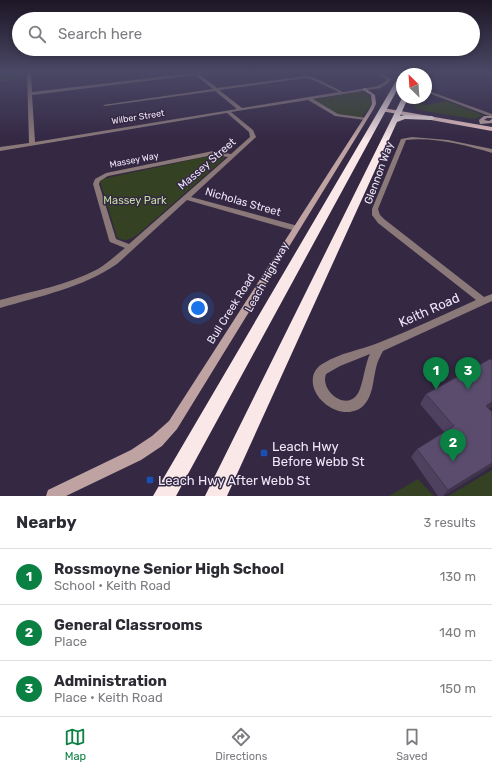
<!DOCTYPE html>
<html lang="en">
<head>
<meta charset="utf-8">
<style>
	:root { --surface:#fff; --page:#f2f2f3; --text:#2b2b33; --muted:#7c7c81; --line:#e1e1e2; --accent:#0b8043 }
	body { margin:0; font-family:Rubik,sans-serif; background:var(--page); color:var(--text) }
	.compass { position:absolute; left:396px; top:68px; width:36px; height:36px; border-radius:50%; background:var(--surface); box-shadow:0 2px 6px #0003; rotate:335deg }
	.you { position:absolute; left:198px; top:308px; width:14px; height:14px; margin:-10px; border:3px solid #fff; border-radius:50%; background:#1a73e8; box-shadow:0 0 0 6px #1a73e833 }
	.badge { display:grid; place-items:center; width:26px; height:26px; border-radius:50%; background:var(--accent); color:#fff; font-size:13px; font-weight:700 }
	.pin { position:absolute; translate:-50% -33px; filter:drop-shadow(0 1px 2px #0008) }
	.pin::after { content:''; position:absolute; top:21px; width:14px; height:12px; background:inherit; clip-path:polygon(0 0,100% 0,50% 100%) }
	.list { margin:0; padding:0; list-style:none }
	h2 { display:flex; justify-content:space-between; align-items:center; height:52px; margin:0; padding:0 16px; font-size:17px }
	h2 small { font-size:13px; font-weight:400; color:var(--muted) }
	.list li { display:grid; grid-template-columns:26px 1fr auto; gap:12px; align-items:center; box-sizing:border-box; height:56px; padding:0 16px; border-top:1px solid var(--line) }
	.list b { display:block; font-size:15px; white-space:nowrap }
	.list p { margin:0; font-size:13px; white-space:nowrap; color:var(--muted) }
	.list em { font-size:13px; font-style:normal; color:var(--muted) }
	.icon { flex:none; width:22px; height:22px; fill:none; stroke:currentColor; stroke-width:2; stroke-linecap:round; stroke-linejoin:round }
	.map { position:relative; flex:none; width:492px; height:496px; overflow:hidden }
	.search { position:absolute; background:var(--surface); box-shadow:0 2px 6px #0003; left:12px; right:12px; top:12px; height:44px; display:flex; align-items:center; gap:10px; box-sizing:border-box; padding:0 14px; border-radius:22px; color:var(--muted); font-size:15px }
	.sheet { height:220px; background:var(--surface) }
	nav { display:flex; justify-content:space-around; align-items:center; box-sizing:border-box; height:56px; border-top:1px solid var(--line); background:var(--surface); font-size:11px; color:var(--muted) }
	nav a { display:grid; justify-items:center; gap:2px }
	nav .on { color:var(--accent) }
	.map>svg:first-child { display:block }
	.green { fill:#344122 }
	.lines { fill:none; stroke-linecap:round; stroke-linejoin:round }
	.street { fill:#8b7979; fill-rule:evenodd }
	.secondary { fill:#bfa3a3; fill-rule:evenodd }
	.primary { fill:#e8c3c3; fill-rule:evenodd }
	.highway { fill:#fae8e8; fill-rule:evenodd }
	.wall { fill:#4e415f }
	.shaded-wall { fill:#40354d }
	.building { fill:#5b4c6e; stroke:#40354d }
	.transit-dot { fill:#1a4fb4; stroke:#342843; stroke-width:1.5 }
	.labels { text-anchor:middle; dominant-baseline:central; stroke-width:3; stroke-linejoin:round; paint-order:stroke }
	.far-street-label { font-size:9px; fill:#eee7f8; stroke:#342843 }
	.street-label { font-size:11px; fill:#eee7f8; stroke:#342843 }
	.park-label { font-size:11px; fill:#c2dea0; stroke:#342843 }
	.near-street-label { font-size:13px; fill:#eee7f8; stroke:#342843 }
	.near-poi-label { font-size:13px; fill:#eee7f8; stroke:#342843; text-anchor:start }
</style>
</head>
<body>
<div class="map">
<svg width="492" height="496" viewBox="0 0 492 496">
	<rect width="100%" height="100%" fill="#342843"/>
	<path class="green" d="M0,72H23V78L0,82Z
		M360,91L369,94L372,104L362,117L338,114L313,100Z
		M415,101L425,105L447,101L480,114L483,116L473,119L424,111L417,109L413,104Z
		M214,155H222L225,157L224,159L136,236C130,240 122,242 117,237L100,181L102,179Z
		M492,470V496H448Z
		M418,479L434,496H389Z"/>
	<g class="lines">
		<path class="street" d="M27,72H31L32,92L193,73L192,72H210L199,74L217,88L306,76L313,77L343,92L378,86L386,81L387,79L373,72H378L391,79L387,84L380,88L313,99L338,114L367,118V120H365L335,116L308,100L231,112L253,130L256,137L191,197L298,226L299,228L298,230H292L187,200L117,264C82,288 40,296 0,308V300C33,291 68,285 98,269C108,263 116,255 125,248L110,242L109,240L93,184L95,179L106,173L213,151L231,154L250,137L249,132L227,113L0,151V147L29,143ZM195,75L213,89L103,105L105,106L215,91L237,109L35,142L32,95ZM306,78L311,79L339,92L242,108L219,90ZM213,155L228,157L129,244L116,239L99,184L100,181L108,176Z
			M424,72H428L426,75L423,74Z
			M426,90L492,114V117L426,92Z
			M412,137L448,140L492,149V153C465,145 434,137 406,140L378,209L380,215L384,219L484,297L492,294V301L383,351C380,357 377,362 376,368C373,380 373,396 364,405C346,424 309,401 313,377C314,371 318,366 324,363C340,353 360,350 378,343C411,330 443,315 476,300L378,223L372,215V209L401,139ZM370,354C364,366 363,389 356,396C344,410 320,390 326,374L340,366Z"/>
		<path class="secondary" d="M363,88H365L375,95L376,104L373,110L177,429L162,446L141,460L66,496H46L48,490L131,450L152,436L169,421L369,110L372,104L371,95L363,90Z
			M484,116H492V118H487L484,120L489,121L492,119V123L480,124L479,120Z"/>
		<path class="primary" d="M383,108L492,127V131L381,111V109Z"/>
		<path class="highway" d="M414,72H420L419,74H413Z
			M402,74V81L176,496H153L399,76Z
			M402,98H408L400,116L405,115L432,116L435,118L432,120L405,119L397,122L227,496H205Z"/>
	</g>
	<path class="wall" d="M426,394L489,409L492,466L443,496H438L411,457L417,449L444,432L420,404Z"/>
	<path class="shaded-wall" d="M492,402V407L478,415L486,406Z
		M492,463V466L443,496H442L448,490Z"/>
	<path class="building" d="M490,359L492,360V402L486,406L492,412V463L448,490L417,449L454,426L426,394Z"/>
	<linearGradient id="sky" x2="0" y2="1"><stop stop-color="#1d1625"/><stop offset="0.51" stop-color="#4a4866"/><stop offset="1" stop-color="#4a4866" stop-opacity="0"/></linearGradient>
	<rect width="492" height="141" fill="url(#sky)"/>
	<g class="transit-dot">
		<rect x="260" y="449" width="8" height="8" rx="2"/>
		<rect x="146" y="476" width="8" height="8" rx="2"/>
	</g>
	<g class="labels">
		<g class="far-street-label">
			<text transform="translate(138 117) rotate(-9)">Wilber Street</text>
			<text transform="translate(134 160) rotate(-11)">Massey Way</text>
		</g>
		<g class="street-label">
			<text transform="translate(207 164) rotate(-41)">Massey Street</text>
			<text transform="translate(379 173) rotate(-70)">Glennon Way</text>
			<text transform="translate(243 202) rotate(16)">Nicholas Street</text>
			<text transform="translate(267 277) rotate(-61)">Leach Highway</text>
			<text transform="translate(231 309) rotate(-58)">Bull Creek Road</text>
		</g>
		<g class="park-label">
			<text x="135" y="200">Massey Park</text>
		</g>
		<g class="near-street-label">
			<text transform="translate(429 310) rotate(-24)">Keith Road</text>
		</g>
		<g class="near-poi-label">
			<text x="272" y="446">Leach Hwy<tspan x="272" dy="15">Before Webb St</tspan></text>
			<text x="158" y="480">Leach Hwy After Webb St</text>
		</g>
	</g>
</svg>
<svg class="compass" viewBox="-18 -18 36 36"><path d="M0-13l5 13h-10z" fill="#e53935"/><path d="M0 13l5-13h-10z" fill="#7c7c81"/></svg>
<div class="you"></div>
<div class="pin badge" style="left:436px;top:390px">1</div>
<div class="pin badge" style="left:453px;top:462px">2</div>
<div class="pin badge" style="left:468px;top:390px">3</div>
<div class="search"><svg class="icon" aria-label="search" viewBox="0 0 24 24"><circle cx="10" cy="10" r="6"/><path d="M15 15l6 6"/></svg>Search here</div>
</div>
<section class="sheet">
<h2>Nearby<small>3 results</small></h2>
<ul class="list">
<li><span class="badge">1</span><div><b>Rossmoyne Senior High School</b><p>School · Keith Road</p></div><em>130 m</em></li>
<li><span class="badge">2</span><div><b>General Classrooms</b><p>Place</p></div><em>140 m</em></li>
<li><span class="badge">3</span><div><b>Administration</b><p>Place · Keith Road</p></div><em>150 m</em></li>
</ul>
</section>
<nav>
<a class="on"><svg class="icon" aria-label="map" viewBox="0 0 24 24"><path d="M3 6l6-2 6 2 6-2v14l-6 2-6-2-6 2zM9 4v14M15 6v14"/></svg>Map</a>
<a><svg class="icon" aria-label="directions" viewBox="0 0 24 24"><path d="M12 3l9 9-9 9-9-9zM9 14v-3h6M13 9l2 2-2 2"/></svg>Directions</a>
<a><svg class="icon" aria-label="saved" viewBox="0 0 24 24"><path d="M7 4h10v16l-5-4-5 4z"/></svg>Saved</a>
</nav>
</body>
</html>
